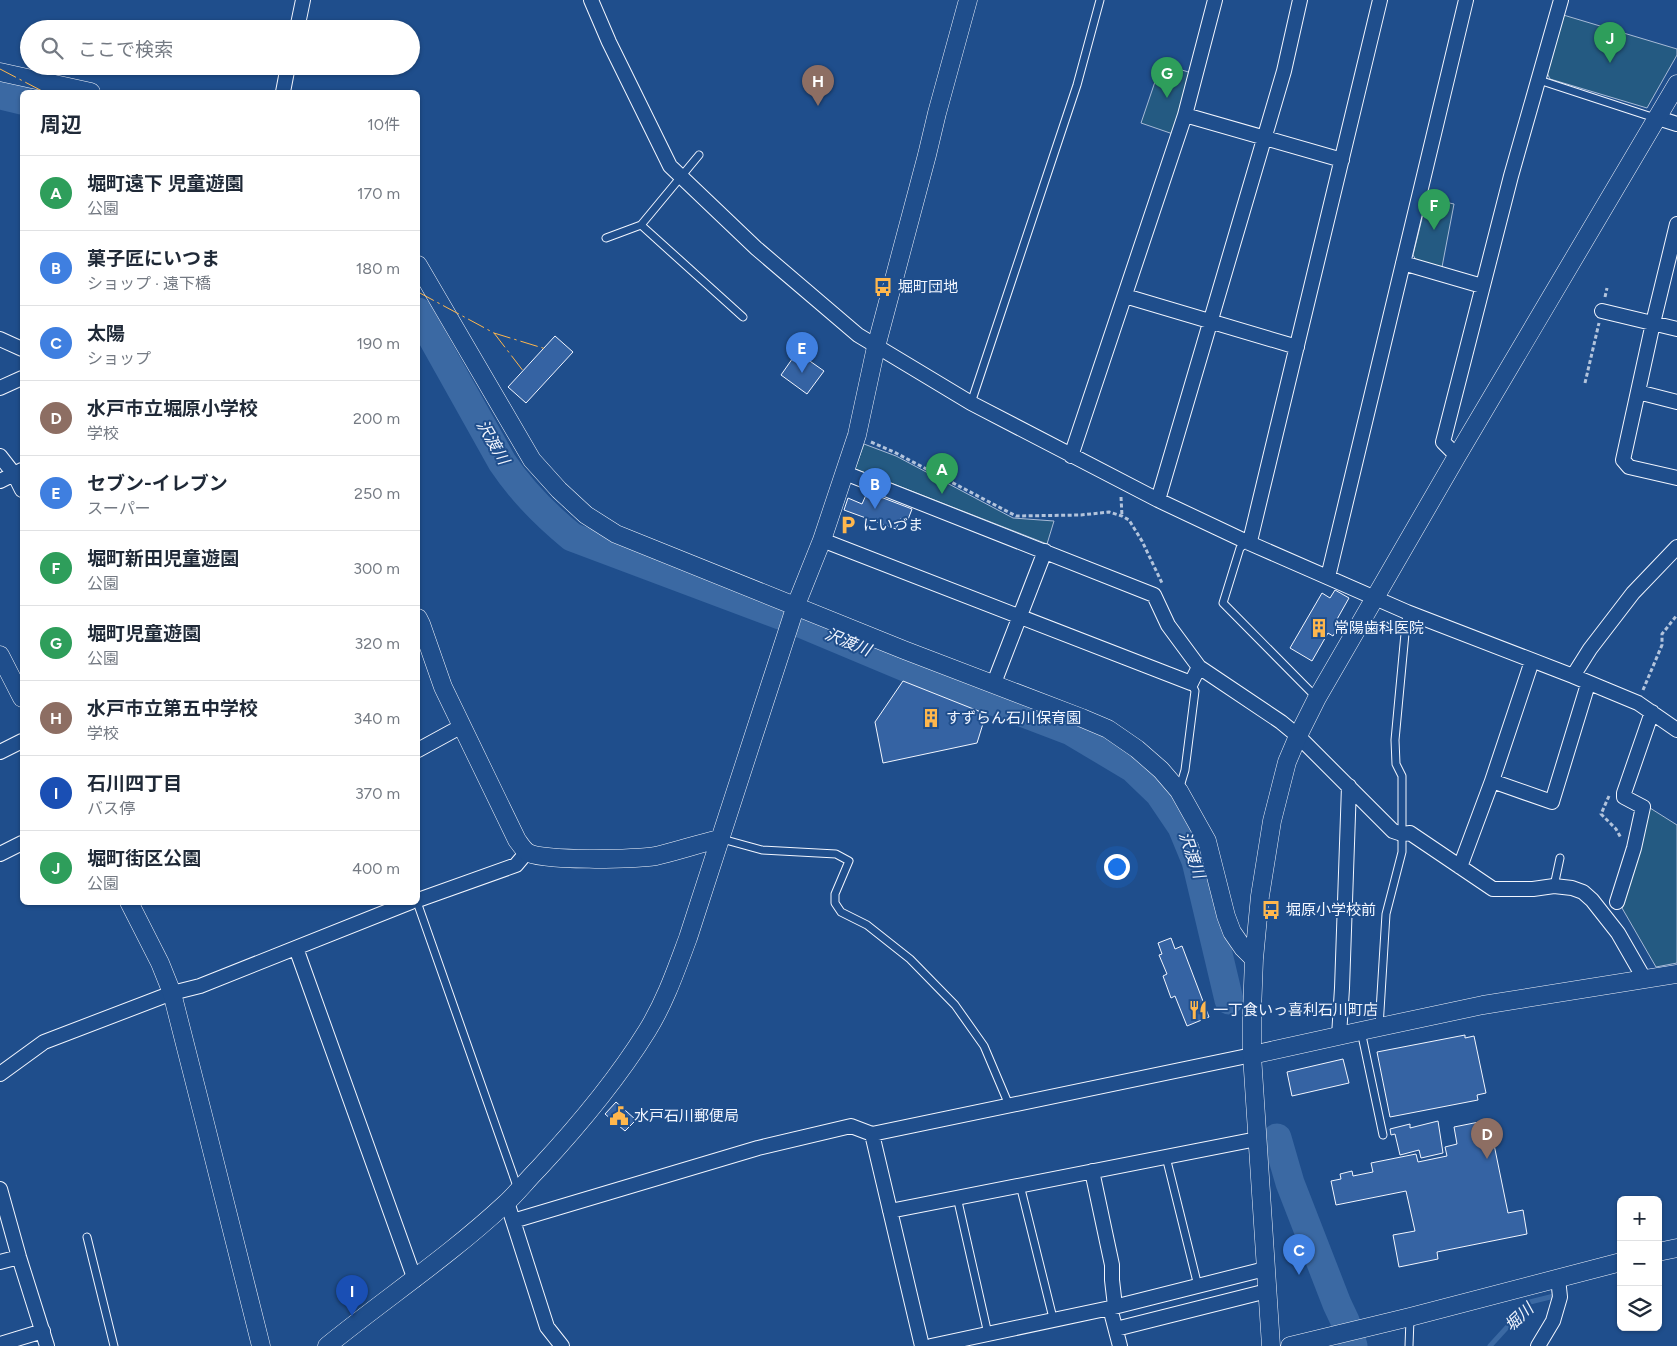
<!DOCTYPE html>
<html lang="ja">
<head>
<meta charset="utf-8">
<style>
	:root { --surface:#fff; --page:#f6f6f7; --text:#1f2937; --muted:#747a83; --line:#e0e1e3; --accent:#1a73e8 }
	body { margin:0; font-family:Figtree,"Noto Sans JP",sans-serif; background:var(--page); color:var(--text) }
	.controls { position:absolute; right:15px; bottom:15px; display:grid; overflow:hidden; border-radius:8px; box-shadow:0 1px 4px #0004 }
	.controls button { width:45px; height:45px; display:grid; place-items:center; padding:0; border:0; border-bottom:1px solid var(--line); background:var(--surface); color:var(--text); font:25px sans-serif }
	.you { position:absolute; left:1116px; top:866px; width:18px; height:18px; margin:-12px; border:4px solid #fff; border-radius:50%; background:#1a73e8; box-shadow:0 0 0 8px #1a73e833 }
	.badge { display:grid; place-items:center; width:32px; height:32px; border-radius:50%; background:var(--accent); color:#fff; font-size:16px; font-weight:700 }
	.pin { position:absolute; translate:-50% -41px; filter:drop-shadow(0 1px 2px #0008) }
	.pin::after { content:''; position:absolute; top:26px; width:18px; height:15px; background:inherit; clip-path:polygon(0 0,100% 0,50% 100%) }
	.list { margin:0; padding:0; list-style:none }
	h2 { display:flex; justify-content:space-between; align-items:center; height:65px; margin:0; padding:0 20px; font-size:21px }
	h2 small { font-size:16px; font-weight:400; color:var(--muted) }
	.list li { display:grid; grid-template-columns:32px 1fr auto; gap:15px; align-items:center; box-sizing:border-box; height:75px; padding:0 20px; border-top:1px solid var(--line) }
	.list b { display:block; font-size:19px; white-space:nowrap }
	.list p { margin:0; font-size:16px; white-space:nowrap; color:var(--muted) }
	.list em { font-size:16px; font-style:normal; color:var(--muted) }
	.icon { flex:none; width:28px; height:28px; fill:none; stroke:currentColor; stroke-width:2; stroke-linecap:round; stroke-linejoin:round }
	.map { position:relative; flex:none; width:1677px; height:1346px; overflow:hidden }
	.search { position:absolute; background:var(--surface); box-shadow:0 1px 4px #0004; left:20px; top:20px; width:400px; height:55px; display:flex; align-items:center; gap:12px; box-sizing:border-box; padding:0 18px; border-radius:28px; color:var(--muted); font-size:19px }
	.panel { position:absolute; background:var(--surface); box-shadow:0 1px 4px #0004; left:20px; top:90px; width:400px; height:815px; border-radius:8px }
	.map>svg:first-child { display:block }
	.green { fill:#245a82; stroke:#a8bbd7 }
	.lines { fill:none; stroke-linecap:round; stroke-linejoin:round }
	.stream { stroke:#3b69a3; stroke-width:5 }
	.river { stroke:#3b69a3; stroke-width:29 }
	.building { fill:#3563a3; stroke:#f2f6ff }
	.service-casing { stroke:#f2f6ff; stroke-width:9 }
	.minor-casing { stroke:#f2f6ff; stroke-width:16 }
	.tertiary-casing { stroke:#f2f6ff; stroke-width:19 }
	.path { stroke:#b3c4dc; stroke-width:3; stroke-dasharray:4 2.5; stroke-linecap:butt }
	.service { stroke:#1f4e8c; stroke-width:7 }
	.minor { stroke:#1f4e8c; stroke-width:14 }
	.tertiary { stroke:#1f4e8c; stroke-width:18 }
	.power { stroke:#ffb74d; stroke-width:1; stroke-dasharray:18 4 2.5 4; stroke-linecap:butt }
	.labels { text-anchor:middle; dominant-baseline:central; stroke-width:4; stroke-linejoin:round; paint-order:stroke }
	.poi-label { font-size:15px; fill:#f2f6ff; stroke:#1f4e8c; text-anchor:start }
	.water-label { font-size:16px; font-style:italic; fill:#f2f6ff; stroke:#1f4e8c }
</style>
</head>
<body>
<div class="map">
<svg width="1677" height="1346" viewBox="0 0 1677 1346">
	<rect width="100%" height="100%" fill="#1f4e8c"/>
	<path class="green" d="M1560,14L1677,49V55L1647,108L1550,79L1546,71Z
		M1161,64L1192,73L1173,134L1141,123Z
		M1427,198L1454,204L1442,267L1416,260L1413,255Z
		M864,444L896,456L1013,518L1054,521L1047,544L855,469Z
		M1650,808L1677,825V963L1656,967L1622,908Z"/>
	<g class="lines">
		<path class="stream" d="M1490,1346L1530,1302L1554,1296"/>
		<path class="river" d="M0,95L22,100
			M418,312L502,462C522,492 544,514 572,537L788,618L912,670L1071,731L1133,768L1159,793L1182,827L1196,861L1229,1000
			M1277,1138L1290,1183L1337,1304L1345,1321L1353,1346"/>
	</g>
	<path class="building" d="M555,336L573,352L526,403L508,387Z
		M797,352L824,371L807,394L781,375Z
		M866,495L877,499L878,496L912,509L907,522L900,519L896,529L844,510L848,498L862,504Z
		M1335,590L1349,598L1336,621L1340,624L1333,636L1328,633L1312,661L1290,648L1322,593L1330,598Z
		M903,681L986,714L977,743L883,763L875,722Z
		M1171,938L1175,949L1182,946L1209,1017L1187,1026L1175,996L1171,998L1163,976L1167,974L1159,955L1162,954L1158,943Z
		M1465,1035V1038L1474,1036L1486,1093L1477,1095L1478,1100L1390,1117L1377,1052Z
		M1343,1059L1349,1083L1292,1096L1287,1072Z
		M616,1102L636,1120L625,1131L605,1114Z
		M1489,1120L1508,1213L1523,1210L1527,1234L1437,1252L1438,1259L1399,1267L1393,1235L1415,1231L1406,1191L1336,1205L1331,1181L1341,1179L1340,1174L1352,1171L1353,1176L1373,1172L1371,1163L1416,1154L1418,1162L1447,1156L1445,1147L1457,1144L1454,1127Z
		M1438,1121L1443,1153L1421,1158L1419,1150L1400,1155L1395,1134L1391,1135L1390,1129L1410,1124V1128Z"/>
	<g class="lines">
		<g class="service-casing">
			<path id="service" d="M1539,80L1655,118
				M699,155L641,225L743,317
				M606,238L641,225
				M971,403L1077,85L1100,0
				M1247,542L1240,548L1223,603L1316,697
				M1179,790L1185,770L1195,691L1191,683
				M722,839L762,850L836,854L849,861L835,894V903L841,912L867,925L910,959L955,1005L984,1046L1009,1105
				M1554,886L1560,858
				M417,902L518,1189
				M1379,1027L1386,914L1402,852V776L1396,764L1395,740L1407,612
				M1361,1031L1383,1135
				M1166,1157L1198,1286
				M1020,1185L1052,1314
				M957,1197L988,1334
				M87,1237L114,1346
				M1409,1346L1410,1319"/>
		</g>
		<g class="minor-casing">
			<path id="minor" d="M591,0L609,42L670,166L756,248L858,335L971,403L1158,500L1247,542L1407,612L1573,676L1638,703L1677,730
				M297,29L303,0
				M283,92L288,66
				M1185,115L1342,160
				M1658,118L1677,124
				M1677,224L1653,323L1623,460L1629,467L1677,478
				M1403,263L1482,286
				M1125,296L1297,347
				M1602,311L1677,329
				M0,339L22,349
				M0,388L22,378
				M1638,392L1677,402
				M0,456L14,474L22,490
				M1071,456L1185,115L1215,0
				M1457,456L1443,442L1511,176L1561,0
				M845,473L1154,595L1168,625L1199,667L1281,722L1298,736L1393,831L1402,834L1410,833L1493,889H1533L1554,886L1572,888L1583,892L1592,900L1618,933L1645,980
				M0,481L22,470
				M1158,500L1284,71L1300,0
				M822,540L1191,683L1199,667
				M1247,542L1251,537L1380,0
				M1328,577L1466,0
				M1573,676L1590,649L1633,593L1677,547
				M994,683L1045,551
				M418,750L462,726
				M0,752L22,741
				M1492,781L1552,802L1588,684
				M0,854L22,843
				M1460,867L1492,781L1532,661
				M418,900L516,865L527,852
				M1617,902L1634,848L1643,807L1624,797V793L1652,712
				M296,948L415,1280
				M1339,1036L1342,988L1349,786
				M0,1074L44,1042L172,993L200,986L411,902
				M872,1134L922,1346
				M1092,1171L1112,1265V1280L1115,1306
				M0,1189L19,1257L47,1346
				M507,1202L547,1327L562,1346
				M890,1211L1257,1139
				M513,1221L758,1148L851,1126L872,1134L1252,1055
				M0,1262L19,1257
				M1110,1308L1120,1346
				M1116,1329L1267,1291
				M0,1344L43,1331
				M931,1346L1110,1308L1265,1269
				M1538,1346L1553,1321L1560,1297L1558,1278"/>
		</g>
		<g class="tertiary-casing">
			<path id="tertiary" d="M0,72L91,92
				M418,265L532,460L559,490L586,515L616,534L904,650L1082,718L1108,729L1137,749L1161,770L1179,791L1207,841L1226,916L1232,932L1243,948L1254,959
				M418,618L421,624L443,687L517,840C520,844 523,849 527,852C541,862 636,859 656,856C677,851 698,844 719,839
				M0,655L22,698
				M129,902L160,963L172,993L204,1119L261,1346
				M1252,1055L1361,1031L1483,1005L1677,974
				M1658,1252L1677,1248
				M327,1346C386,1298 449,1256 505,1204C517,1193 527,1180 539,1168C578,1126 616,1081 647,1031C665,1002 676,970 688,938L796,605L822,540L857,435L876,347L927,155L937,113L968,0
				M1271,1346L1252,1055V1012L1254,959L1260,896L1272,821L1287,762L1298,736L1317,698L1457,456L1677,84
				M1290,1346L1410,1317L1621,1262"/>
		</g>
		<path class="path" d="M1605,297L1607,288
			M1585,383L1599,323
			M871,442L894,452L1016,516L1081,515L1109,512L1122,516L1129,520L1142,541L1162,583
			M1121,497L1122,516
			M1643,690L1662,645V634L1677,615
			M1609,796L1601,814L1616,829L1621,838"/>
		<use href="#service" class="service"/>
		<use href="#minor" class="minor"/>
		<use href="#tertiary" class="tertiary"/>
		<path class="power" d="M0,69L44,92
			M418,292L494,333L546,349
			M494,333L524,372"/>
	</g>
	<defs>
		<g id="bus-bare" transform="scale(1.5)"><path d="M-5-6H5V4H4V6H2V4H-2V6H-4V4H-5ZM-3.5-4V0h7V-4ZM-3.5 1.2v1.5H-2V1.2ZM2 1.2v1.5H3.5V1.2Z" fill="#ffb74d" stroke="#1f4e8c" stroke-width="2.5" paint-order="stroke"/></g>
		<g id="parking-bare" transform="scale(1.5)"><path d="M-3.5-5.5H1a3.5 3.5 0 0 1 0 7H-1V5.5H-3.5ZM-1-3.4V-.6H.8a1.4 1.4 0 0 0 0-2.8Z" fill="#ffb74d" stroke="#1f4e8c" stroke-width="2.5" paint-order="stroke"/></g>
		<g id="building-bare" transform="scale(1.5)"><path d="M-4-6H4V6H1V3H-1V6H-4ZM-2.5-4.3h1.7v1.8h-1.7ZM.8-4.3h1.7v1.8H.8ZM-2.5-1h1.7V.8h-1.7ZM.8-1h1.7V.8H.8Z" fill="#ffb74d" stroke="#1f4e8c" stroke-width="2.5" paint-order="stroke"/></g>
		<g id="restaurant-bare" transform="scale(1.5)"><path d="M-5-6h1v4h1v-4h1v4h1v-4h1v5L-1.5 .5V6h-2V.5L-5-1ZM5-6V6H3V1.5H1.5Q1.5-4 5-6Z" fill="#ffb74d" stroke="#1f4e8c" stroke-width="2.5" paint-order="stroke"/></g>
		<g id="civic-bare" transform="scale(1.5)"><path d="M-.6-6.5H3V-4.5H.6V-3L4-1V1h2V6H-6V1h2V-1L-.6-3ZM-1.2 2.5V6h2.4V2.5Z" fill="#ffb74d" stroke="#1f4e8c" stroke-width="2.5" paint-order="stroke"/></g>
	</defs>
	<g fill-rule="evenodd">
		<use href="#bus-bare" x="883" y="287"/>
		<use href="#parking-bare" x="848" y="525"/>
		<use href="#building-bare" x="1319" y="628"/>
		<use href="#building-bare" x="931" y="718"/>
		<use href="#bus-bare" x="1271" y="910"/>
		<use href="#restaurant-bare" x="1198" y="1010"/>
		<use href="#civic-bare" x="619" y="1116"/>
	</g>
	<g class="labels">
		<g class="poi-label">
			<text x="898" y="287">堀町団地</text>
			<text x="863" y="525">にいづま</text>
			<text x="1334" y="628">常陽歯科医院</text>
			<text x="946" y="718">すずらん石川保育園</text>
			<text x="1286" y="910">堀原小学校前</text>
			<text x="1213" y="1010">一丁食いっ喜利石川町店</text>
			<text x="634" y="1116">水戸石川郵便局</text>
		</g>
		<g class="water-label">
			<text transform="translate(493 442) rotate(60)">沢渡川</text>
			<text transform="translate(848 642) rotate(22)">沢渡川</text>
			<text transform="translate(1192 855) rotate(71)">沢渡川</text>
			<text transform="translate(1519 1317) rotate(-43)">堀川</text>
		</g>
	</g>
</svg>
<div class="controls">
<button>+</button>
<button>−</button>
<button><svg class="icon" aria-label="layers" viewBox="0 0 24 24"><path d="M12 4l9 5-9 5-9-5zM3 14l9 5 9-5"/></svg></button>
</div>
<div class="you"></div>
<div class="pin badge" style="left:942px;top:494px;background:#2e9e5b">A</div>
<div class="pin badge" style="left:875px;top:509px;background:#3f7fe0">B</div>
<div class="pin badge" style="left:1299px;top:1275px;background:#3f7fe0">C</div>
<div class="pin badge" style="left:1487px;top:1159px;background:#8d6e63">D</div>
<div class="pin badge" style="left:802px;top:373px;background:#3f7fe0">E</div>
<div class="pin badge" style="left:1434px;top:230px;background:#2e9e5b">F</div>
<div class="pin badge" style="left:1167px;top:98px;background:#2e9e5b">G</div>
<div class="pin badge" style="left:818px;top:106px;background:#8d6e63">H</div>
<div class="pin badge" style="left:352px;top:1316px;background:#1a4fb4">I</div>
<div class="pin badge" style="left:1610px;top:63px;background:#2e9e5b">J</div>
<div class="search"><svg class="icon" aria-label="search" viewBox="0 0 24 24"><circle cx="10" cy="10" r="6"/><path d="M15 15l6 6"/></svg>ここで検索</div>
<section class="panel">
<h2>周辺<small>10件</small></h2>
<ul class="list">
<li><span class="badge" style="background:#2e9e5b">A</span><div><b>堀町遠下 児童遊園</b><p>公園</p></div><em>170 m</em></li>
<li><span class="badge" style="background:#3f7fe0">B</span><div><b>菓子匠にいつま</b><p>ショップ · 遠下橋</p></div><em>180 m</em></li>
<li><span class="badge" style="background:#3f7fe0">C</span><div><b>太陽</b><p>ショップ</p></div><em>190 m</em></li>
<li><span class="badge" style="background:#8d6e63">D</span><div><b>水戸市立堀原小学校</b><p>学校</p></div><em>200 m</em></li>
<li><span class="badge" style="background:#3f7fe0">E</span><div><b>セブン-イレブン</b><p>スーパー</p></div><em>250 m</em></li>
<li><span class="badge" style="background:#2e9e5b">F</span><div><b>堀町新田児童遊園</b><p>公園</p></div><em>300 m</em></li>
<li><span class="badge" style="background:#2e9e5b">G</span><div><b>堀町児童遊園</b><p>公園</p></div><em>320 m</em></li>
<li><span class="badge" style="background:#8d6e63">H</span><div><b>水戸市立第五中学校</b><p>学校</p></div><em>340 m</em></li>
<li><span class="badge" style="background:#1a4fb4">I</span><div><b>石川四丁目</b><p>バス停</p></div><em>370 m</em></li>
<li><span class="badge" style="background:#2e9e5b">J</span><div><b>堀町街区公園</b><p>公園</p></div><em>400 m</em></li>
</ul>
</section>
</div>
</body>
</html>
